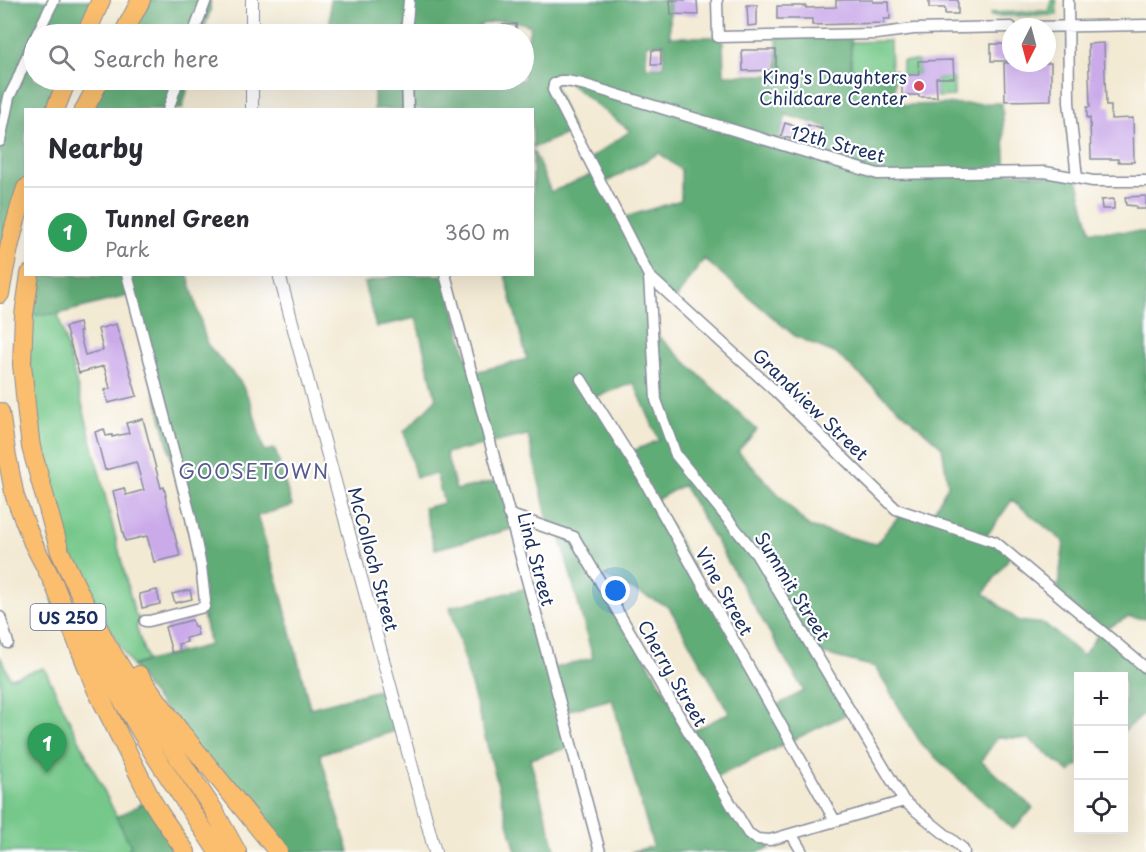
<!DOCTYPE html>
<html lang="en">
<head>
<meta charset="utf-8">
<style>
	:root { --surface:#fff; --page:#f7f7f7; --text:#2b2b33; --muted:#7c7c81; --line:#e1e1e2; --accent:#db2777 }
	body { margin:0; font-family:"Playpen Sans",sans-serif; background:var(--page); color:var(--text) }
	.controls { position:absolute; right:18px; bottom:18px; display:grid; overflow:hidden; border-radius:0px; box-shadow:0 6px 24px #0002 }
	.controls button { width:54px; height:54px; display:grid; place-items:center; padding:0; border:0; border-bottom:2px solid var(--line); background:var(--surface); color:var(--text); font:30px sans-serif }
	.compass { position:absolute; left:1002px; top:18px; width:54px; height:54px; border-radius:50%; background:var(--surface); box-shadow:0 6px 24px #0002; rotate:186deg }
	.you { position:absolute; left:616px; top:591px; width:21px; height:21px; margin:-15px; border:4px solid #fff; border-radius:50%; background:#1a73e8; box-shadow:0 0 0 9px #1a73e833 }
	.badge { display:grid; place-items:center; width:39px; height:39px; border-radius:50%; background:var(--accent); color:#fff; font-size:20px; font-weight:700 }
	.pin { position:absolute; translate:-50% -50px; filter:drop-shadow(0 2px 3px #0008) }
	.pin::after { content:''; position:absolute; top:32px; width:21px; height:18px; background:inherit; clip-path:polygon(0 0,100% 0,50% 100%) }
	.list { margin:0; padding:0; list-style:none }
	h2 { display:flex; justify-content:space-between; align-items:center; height:78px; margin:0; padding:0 24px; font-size:26px }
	h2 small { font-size:20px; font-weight:400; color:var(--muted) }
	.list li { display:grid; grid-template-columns:39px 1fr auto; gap:18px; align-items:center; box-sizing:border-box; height:90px; padding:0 24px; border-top:2px solid var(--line) }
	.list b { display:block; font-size:22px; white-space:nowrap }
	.list p { margin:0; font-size:20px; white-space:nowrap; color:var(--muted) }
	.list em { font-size:20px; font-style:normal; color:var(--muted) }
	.icon { flex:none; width:33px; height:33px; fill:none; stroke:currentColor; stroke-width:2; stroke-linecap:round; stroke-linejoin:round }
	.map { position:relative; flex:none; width:1146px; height:852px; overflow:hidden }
	.search { position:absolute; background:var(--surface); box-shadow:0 6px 24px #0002; left:24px; top:24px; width:510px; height:66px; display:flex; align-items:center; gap:15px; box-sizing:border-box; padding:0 21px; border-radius:33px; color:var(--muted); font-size:22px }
	.panel { position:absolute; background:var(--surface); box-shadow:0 6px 24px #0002; left:24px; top:108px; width:510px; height:168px; border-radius:0px }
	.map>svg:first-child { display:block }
	.green { fill:#76c88a; stroke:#487c74; stroke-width:1.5 }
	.forest { fill:#60ac76; stroke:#3e6e6a; stroke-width:1.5; fill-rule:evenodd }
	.building { fill:#caaae9 }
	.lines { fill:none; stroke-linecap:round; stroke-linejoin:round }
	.minor-casing { stroke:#878c99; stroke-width:13 }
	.tertiary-casing { stroke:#878c99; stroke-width:14 }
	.motorway-casing { stroke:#878c99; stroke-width:20 }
	.minor { stroke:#fff; stroke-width:10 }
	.tertiary { stroke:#fff; stroke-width:12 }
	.motorway { stroke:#fabe6e; stroke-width:18 }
	.poi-dot { fill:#d1495b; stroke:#fff; stroke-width:2 }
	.labels { text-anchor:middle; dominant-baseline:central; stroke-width:4.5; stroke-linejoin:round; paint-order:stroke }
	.shield { fill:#fff; stroke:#5f6d8e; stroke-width:1.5 }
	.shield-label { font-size:16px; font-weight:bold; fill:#1b2f5e }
	.poi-label { font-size:18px; fill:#1b2f5e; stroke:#fff; text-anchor:end }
	.street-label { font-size:18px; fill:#1b2f5e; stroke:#fff }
	.neighbourhood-label { font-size:20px; letter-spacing:1.5px; fill:#585a8f; stroke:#fff }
</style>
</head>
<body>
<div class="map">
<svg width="1146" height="852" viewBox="0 0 1146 852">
	<rect width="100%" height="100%" fill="#fff"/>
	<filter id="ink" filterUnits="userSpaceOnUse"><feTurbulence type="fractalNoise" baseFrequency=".0167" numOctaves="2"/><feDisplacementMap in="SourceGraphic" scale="12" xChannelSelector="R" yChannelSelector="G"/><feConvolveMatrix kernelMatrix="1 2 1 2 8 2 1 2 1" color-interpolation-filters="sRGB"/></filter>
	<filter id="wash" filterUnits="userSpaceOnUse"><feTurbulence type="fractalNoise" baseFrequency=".008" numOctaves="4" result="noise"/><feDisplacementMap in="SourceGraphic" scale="24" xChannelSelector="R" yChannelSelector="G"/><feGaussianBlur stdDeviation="1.35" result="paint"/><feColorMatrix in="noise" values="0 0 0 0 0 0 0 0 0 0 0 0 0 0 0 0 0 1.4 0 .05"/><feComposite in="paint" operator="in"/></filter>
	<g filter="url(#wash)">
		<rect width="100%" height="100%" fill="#f3ead4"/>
		<path class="green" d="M1051,0H1056L1057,15L991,16V13L1050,11Z
			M890,41L891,70H851V42Z
			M902,61H918L919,75H902Z
			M936,78H954V96L937,97Z
			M58,314L87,423L134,611L137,617L145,621L136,626L147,661L132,666L103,617L64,543L43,494L24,315Z
			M0,656L10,678L44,668L131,846L127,852H0Z"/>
		<path class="forest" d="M0,0H95L83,34H34V80H67L56,109L26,110L25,191L0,296Z
			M141,0H210V11L203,34H123Z
			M330,0H409L410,1L446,4L451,0H670V37H718L723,41L724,75H778L777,36L851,35V70H895C895,76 893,96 897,100C899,103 903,104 906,105L1002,103L1006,172L1077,178L1084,207L1091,231L1146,232V619L1128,617L1102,631L1146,668V712L1124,731V676H1078V765L1069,772L1029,739L998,737L981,761L1033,808L1013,829L922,745L875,667L816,652L851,712L715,778L748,833L770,840L769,849L757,852H631L653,846L612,699L562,712L571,747L530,759L556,852H516L450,607L528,588L550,669L593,658L559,532L550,529L528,435L446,453L456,490L499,480L512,529L435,549L424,508L444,503L436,474L416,478L404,432L436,399L416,318L376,327L364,283L397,275H445L471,373L527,359L505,275L532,274L533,150L551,192L595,173L588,160L630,131L566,81L554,84L573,131L533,148L532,110L374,109V88L406,89L407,80H524V51L531,26C511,19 501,19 480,25V34H330ZM647,44H664L663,67H646ZM786,115L827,127L819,157L777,144ZM659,153L681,170V200L619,219L601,185ZM704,259L795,336L836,354L942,447L948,485L929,520L903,511L876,544L809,527L738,451L757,430L652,330L650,277L675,300ZM634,383L659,440L628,453L593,398ZM683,485L804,691L772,708L656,500ZM1012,500L1064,542L1057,594L1101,630L1083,656L1045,624L1019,621L984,593L1011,555L985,538ZM595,572L669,607L729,713L689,733Z
			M100,80H190L182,109L84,110Z
			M30,275H188L207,344L241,383L251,403L264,451L275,449L292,506L257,516L279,585L310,708L390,687L402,729L320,754L349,852H278L148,689L132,666L147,661L210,645L201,607L204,590L131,295L58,314L24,315Z
			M151,799L160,814L172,852H127L131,846L116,817Z"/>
		<g id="blocks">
			<path class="building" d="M670,0H697L698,15L671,14Z
				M836,0H873V2H889L890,19H884V23L812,25V19H777V6H806V8L836,7Z
				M929,0H958V14H945V8H929Z
				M747,5H757V25L748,26Z
				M516,24V34H501L500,25Z
				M1104,43L1106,106H1111V119L1133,118L1134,162H1118V159H1091L1090,118H1087V107H1090L1088,44Z
				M991,44H1011V61H991Z
				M652,50H661V65H651Z
				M742,50H776V70L743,71Z
				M953,60L954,78H936L937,97H919V95H902V75H919L918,61Z
				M1004,63H1051V100L1005,101Z
				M785,123L795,126L792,139L781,136Z
				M808,125L822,129L818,142L804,138Z
				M1146,196V209H1136V206L1126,205L1125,197Z
				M1114,199V209H1102L1101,200Z
				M79,323L81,332H79L85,355L103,350L98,329L116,324L137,396L108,403L105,390L110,388L104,366L79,373L65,327Z
				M143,419L161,488L164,487L166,496H165L180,556L154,562L147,536L125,541L113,491L124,488L126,495L144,490L136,462L105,470L95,432L104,429L106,436L112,435V437L129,433L126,423Z
				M157,590L160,604L142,608L139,594Z
				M190,590L192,599L175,603L172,594Z
				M192,620L194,627L196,626L198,635L186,638L187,642L178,644L180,651L172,653L165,627Z"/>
		</g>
	</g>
	<g filter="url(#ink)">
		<use href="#blocks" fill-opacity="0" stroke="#878c99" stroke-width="1.5"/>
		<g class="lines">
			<g class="minor-casing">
				<path id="minor" d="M717,0L718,37L876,34L914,29L1011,27
					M1068,0L1069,102L1077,178
					M1030,27L1146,25
					M37,34L54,0
					M193,34L206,0
					M406,34L409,0
					M407,80L408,110
					M168,110L178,80
					M0,141L9,97L17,81L34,39
					M1146,181H1093L1045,172L878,174L582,84L566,81H560L554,84L553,90L649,276L776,392L896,509L995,542L1146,668
					M127,274L191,518L201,566L205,601L204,607L149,621H145
					M445,274L600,852
					M649,276L656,400L676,455L756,554L904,801L962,848L964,852
					M581,379L640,473L835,821
					M508,514L574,537L748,833L757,839L770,840L904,801
					M0,617L8,643
					M792,835L802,852"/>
			</g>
			<g class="tertiary-casing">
				<path id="tertiary" d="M252,34V0
					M252,80V110
					M279,274L435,852"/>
			</g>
			<g class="motorway-casing">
				<path id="motorway" d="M86,34L101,0
					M123,34L141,0
					M55,110L67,80
					M84,110L100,80
					M30,274L24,315L22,364L27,415L31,447L60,552L80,594L108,646L155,723L213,809L237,852
					M0,294C6,258 14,223 26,188
					M0,412L6,451L15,497L33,543L54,584L96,689L151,799L160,814L186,852
					M85,637L154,754L218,852
					M139,675L180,731L278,852"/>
			</g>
			<use href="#minor" class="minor"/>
			<use href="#tertiary" class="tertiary"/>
			<use href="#motorway" class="motorway"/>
		</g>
	</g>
	<circle class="poi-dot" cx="919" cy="86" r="6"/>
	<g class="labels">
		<rect class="shield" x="30.5" y="604" width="75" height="26" rx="4.5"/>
		<g class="shield-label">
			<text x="68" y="617">US 250</text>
		</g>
		<g class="poi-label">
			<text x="907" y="76">King's Daughters<tspan x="907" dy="21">Childcare Center</tspan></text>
		</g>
		<g class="street-label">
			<text transform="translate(838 143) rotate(15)">12th Street</text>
			<text transform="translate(811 404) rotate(44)">Grandview Street</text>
			<text transform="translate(374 559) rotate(75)">McColloch Street</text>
			<text transform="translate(537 559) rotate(75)">Lind Street</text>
			<text transform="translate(793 586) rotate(58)">Summit Street</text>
			<text transform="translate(725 591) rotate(61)">Vine Street</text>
			<text transform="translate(673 673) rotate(60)">Cherry Street</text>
		</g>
		<g class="neighbourhood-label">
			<text x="254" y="471">GOOSETOWN</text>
		</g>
	</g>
</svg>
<div class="controls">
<button>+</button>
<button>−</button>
<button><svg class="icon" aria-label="locate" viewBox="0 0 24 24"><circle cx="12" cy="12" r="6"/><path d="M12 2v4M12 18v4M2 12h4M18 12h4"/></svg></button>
</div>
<svg class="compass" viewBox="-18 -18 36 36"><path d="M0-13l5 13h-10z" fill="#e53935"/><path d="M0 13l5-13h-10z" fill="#7c7c81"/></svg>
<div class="you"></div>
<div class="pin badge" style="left:47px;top:773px;background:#2e9e5b">1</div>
<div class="search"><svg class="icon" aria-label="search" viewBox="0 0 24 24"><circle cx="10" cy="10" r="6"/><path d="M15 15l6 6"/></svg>Search here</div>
<section class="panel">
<h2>Nearby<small></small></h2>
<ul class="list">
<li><span class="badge" style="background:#2e9e5b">1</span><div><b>Tunnel Green</b><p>Park</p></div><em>360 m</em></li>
</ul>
</section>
</div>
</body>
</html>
